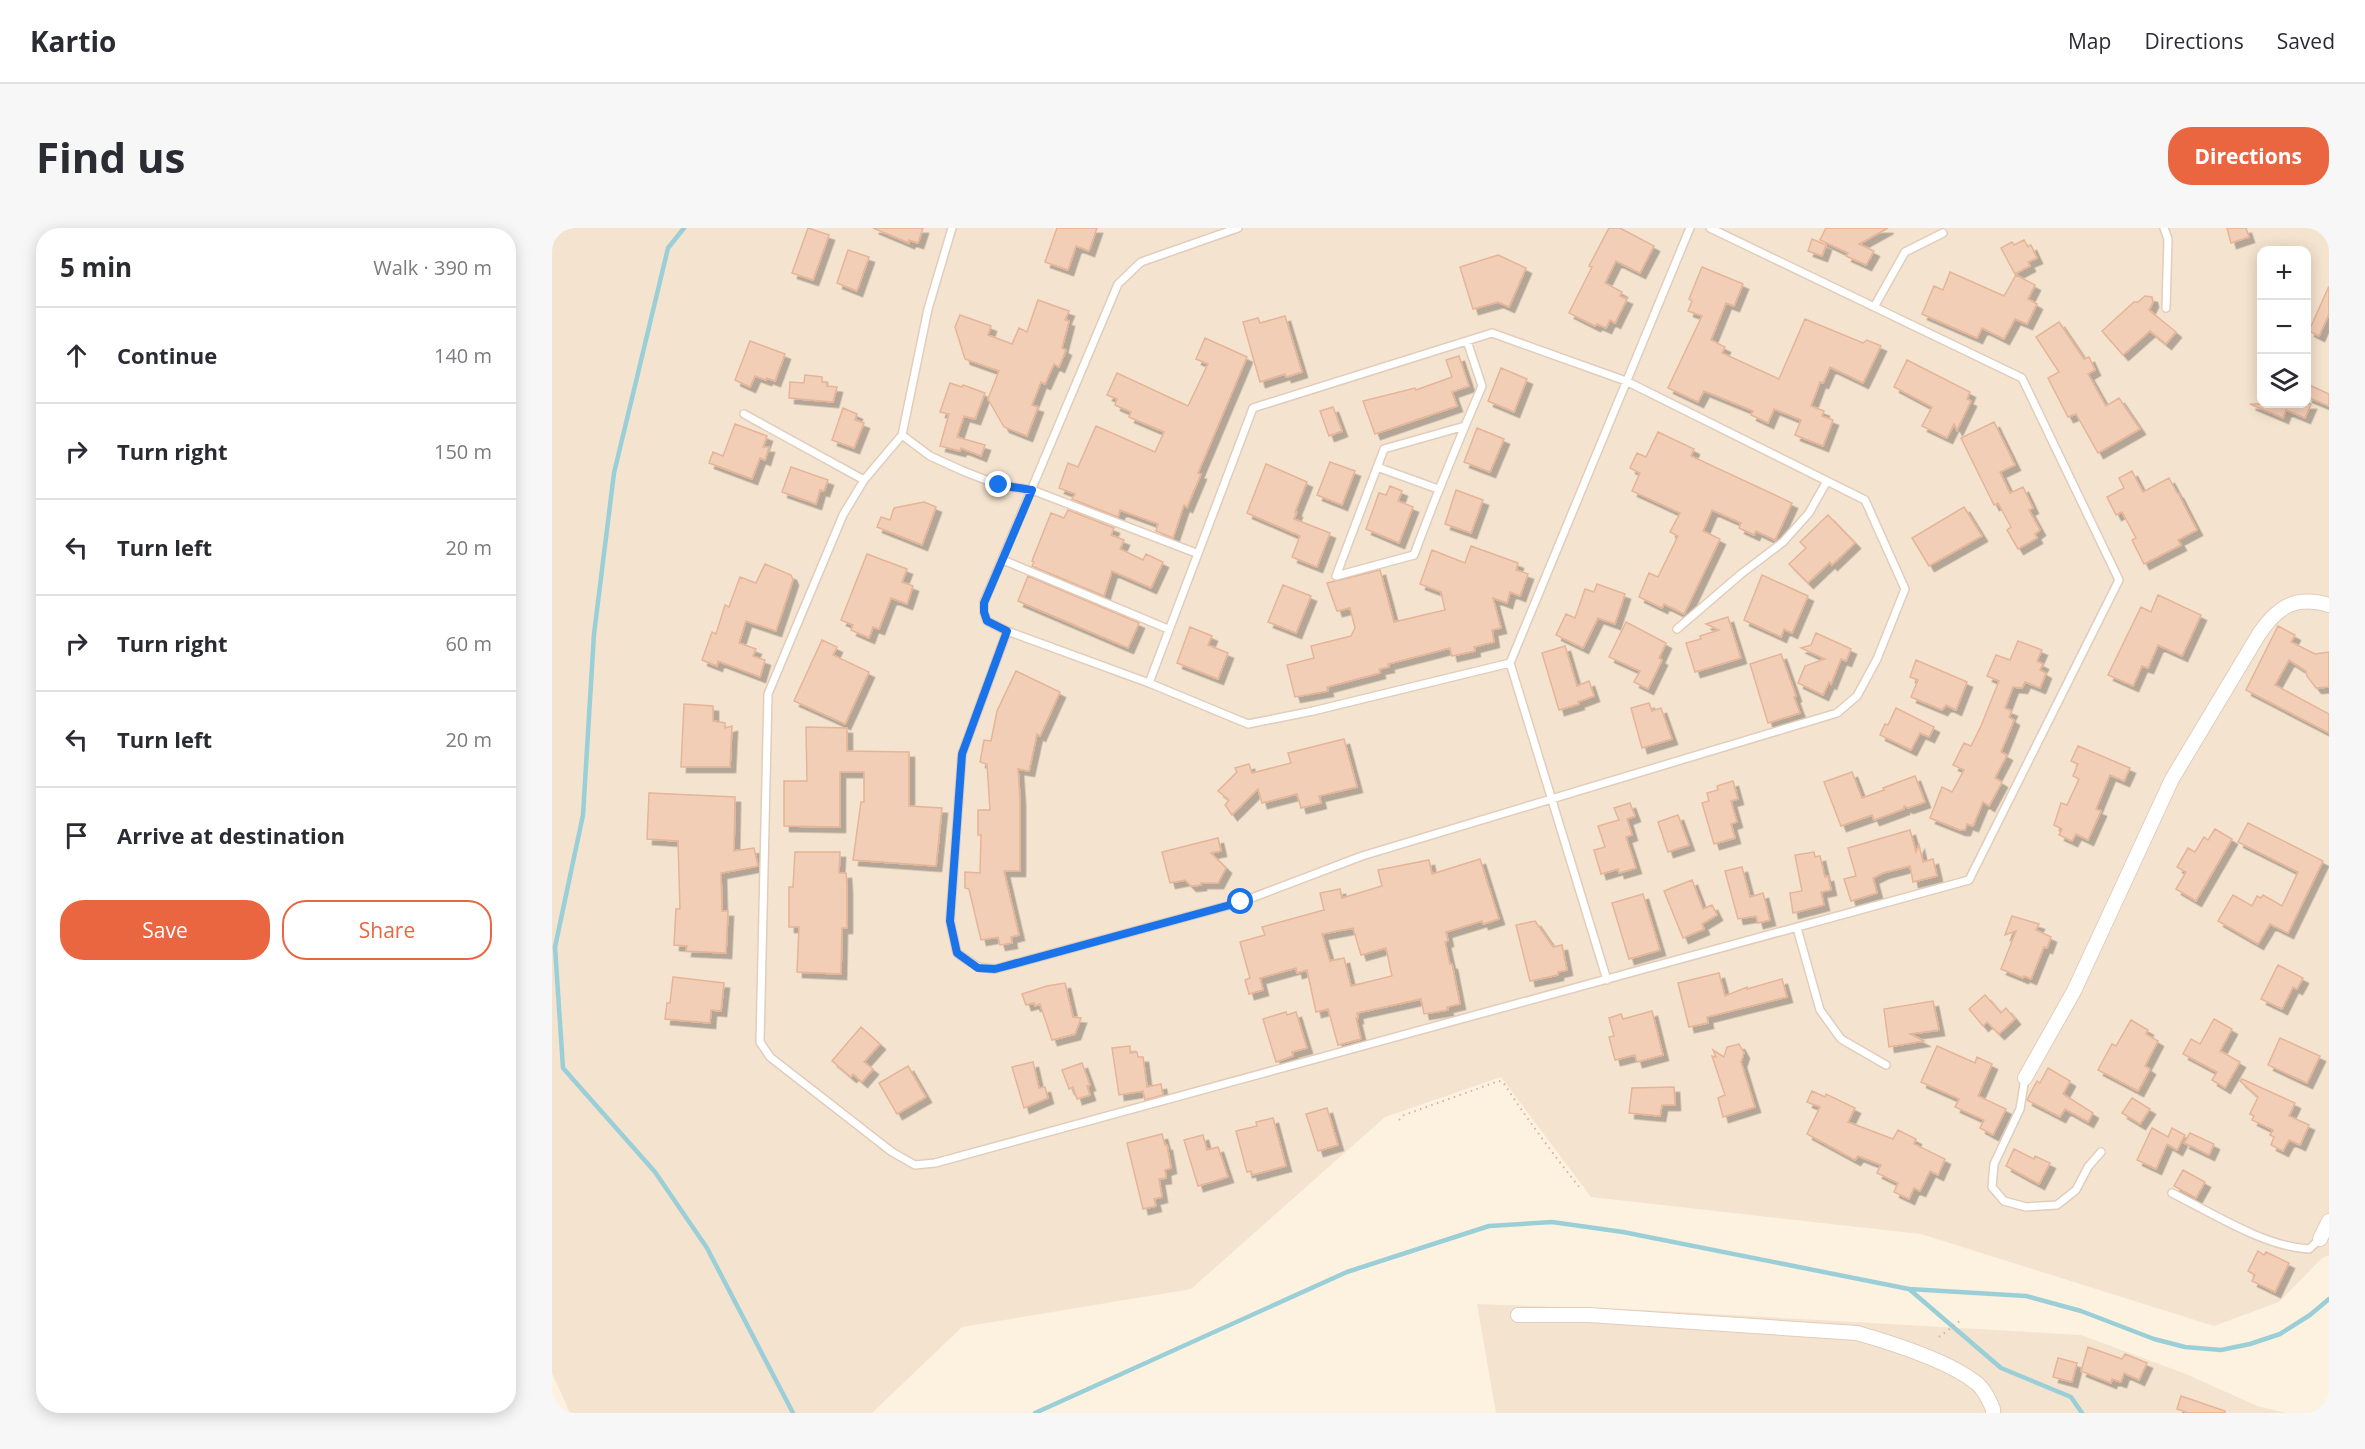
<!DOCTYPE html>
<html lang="en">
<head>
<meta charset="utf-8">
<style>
	:root { --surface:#fff; --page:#f7f7f7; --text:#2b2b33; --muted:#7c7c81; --line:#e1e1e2; --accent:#ea6641 }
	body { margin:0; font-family:"Open Sans",sans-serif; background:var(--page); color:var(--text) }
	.controls { position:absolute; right:18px; top:18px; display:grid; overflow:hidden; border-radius:12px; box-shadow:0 3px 15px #0003 }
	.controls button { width:54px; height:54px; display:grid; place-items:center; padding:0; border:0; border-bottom:2px solid var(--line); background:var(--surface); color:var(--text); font:30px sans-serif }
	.stop { position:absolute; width:18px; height:18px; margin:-14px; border:4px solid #1a73e8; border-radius:50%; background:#fff }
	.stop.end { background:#1a73e8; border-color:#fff; box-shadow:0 2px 6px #0008 }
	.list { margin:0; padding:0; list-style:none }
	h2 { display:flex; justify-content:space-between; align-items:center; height:78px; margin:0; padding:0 24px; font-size:26px }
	h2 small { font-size:20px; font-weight:400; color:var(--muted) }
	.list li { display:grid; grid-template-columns:39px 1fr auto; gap:18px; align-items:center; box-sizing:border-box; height:96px; padding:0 24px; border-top:2px solid var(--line) }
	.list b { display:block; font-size:22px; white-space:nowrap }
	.list em { font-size:20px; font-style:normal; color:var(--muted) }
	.actions { display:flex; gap:12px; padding:18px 24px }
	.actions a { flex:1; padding:14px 0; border:2px solid var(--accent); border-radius:24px; text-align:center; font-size:21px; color:var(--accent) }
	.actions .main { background:var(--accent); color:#fff }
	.icon { flex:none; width:33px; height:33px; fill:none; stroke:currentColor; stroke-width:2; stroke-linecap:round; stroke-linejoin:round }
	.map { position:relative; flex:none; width:1777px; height:1185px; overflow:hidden; border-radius:24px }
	header { display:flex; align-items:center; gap:36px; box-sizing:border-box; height:84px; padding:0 30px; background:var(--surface); border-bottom:2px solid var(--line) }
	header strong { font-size:28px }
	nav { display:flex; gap:33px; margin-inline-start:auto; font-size:21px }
	.intro { display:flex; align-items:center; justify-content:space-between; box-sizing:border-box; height:144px; padding:0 36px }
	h1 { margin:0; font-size:42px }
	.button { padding:15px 27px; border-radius:24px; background:var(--accent); color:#fff; font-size:21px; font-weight:700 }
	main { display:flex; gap:36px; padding:0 36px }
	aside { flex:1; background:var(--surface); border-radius:24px; box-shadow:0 3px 15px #0003 }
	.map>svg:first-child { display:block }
	.residential { fill:#f4e3ce; fill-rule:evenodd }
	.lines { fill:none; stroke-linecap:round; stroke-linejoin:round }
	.stream { stroke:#9acfd8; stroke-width:4.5 }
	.building { fill:#f3ceb7; stroke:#e6b497; stroke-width:1.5; fill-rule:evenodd; filter:url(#shadow) }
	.service-casing { stroke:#e1cdbc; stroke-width:10 }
	.minor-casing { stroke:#e1cdbc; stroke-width:16 }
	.path { stroke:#d7b29a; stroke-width:2; stroke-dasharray:1.5 4.5; stroke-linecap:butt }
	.service { stroke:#fff; stroke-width:7 }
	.minor { stroke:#fff; stroke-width:14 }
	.route { stroke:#1a73e8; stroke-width:8 }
</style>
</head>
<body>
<header>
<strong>Kartio</strong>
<nav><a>Map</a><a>Directions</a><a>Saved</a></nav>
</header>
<div class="intro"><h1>Find us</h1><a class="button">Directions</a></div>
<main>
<aside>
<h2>5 min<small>Walk · 390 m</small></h2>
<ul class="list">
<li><svg class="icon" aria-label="ahead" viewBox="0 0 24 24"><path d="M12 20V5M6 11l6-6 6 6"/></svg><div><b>Continue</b></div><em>140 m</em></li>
<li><svg class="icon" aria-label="right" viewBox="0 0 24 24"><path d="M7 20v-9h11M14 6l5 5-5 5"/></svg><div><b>Turn right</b></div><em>150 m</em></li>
<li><svg class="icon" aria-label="left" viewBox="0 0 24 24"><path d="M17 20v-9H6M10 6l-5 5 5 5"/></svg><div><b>Turn left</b></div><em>20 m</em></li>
<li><svg class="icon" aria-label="right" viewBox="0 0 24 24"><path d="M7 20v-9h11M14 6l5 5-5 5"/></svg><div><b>Turn right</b></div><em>60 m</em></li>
<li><svg class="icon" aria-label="left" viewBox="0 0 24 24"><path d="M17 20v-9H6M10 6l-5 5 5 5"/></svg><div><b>Turn left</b></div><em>20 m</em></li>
<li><svg class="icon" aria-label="arrive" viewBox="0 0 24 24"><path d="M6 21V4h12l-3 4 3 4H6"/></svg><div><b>Arrive at destination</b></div></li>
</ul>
<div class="actions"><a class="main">Save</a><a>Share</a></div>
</aside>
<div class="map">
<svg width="1777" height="1185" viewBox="0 0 1777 1185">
	<defs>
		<filter id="shadow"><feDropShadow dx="5.5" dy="5.5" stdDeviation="0" flood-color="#0004"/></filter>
	</defs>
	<rect width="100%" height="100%" fill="#fdf1e0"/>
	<path class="residential" d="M0,0H1777V1027L1770,1030L1727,1074L1662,1098L1369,1006L1039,969L949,849L833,889L639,1061L410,1099L320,1185H18L0,1145ZM1710,22H1754V176H1710Z
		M925,1076L1091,1082L1529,1107L1634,1146L1705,1178L1734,1185H944Z"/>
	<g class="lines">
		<path class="stream" d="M132,0L116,20L62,245L42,406L31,587L3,719L11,840L103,944L155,1020L241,1185
			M1357,1061L1449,1140L1519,1169L1530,1185
			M483,1185L795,1044L937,998L1000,994L1071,1004L1357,1061L1474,1068L1529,1083L1602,1111L1633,1119L1669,1122L1698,1116L1728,1106L1758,1087L1777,1071"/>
	</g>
	<path class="building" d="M256,0L277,7L261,52L240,45Z
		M321,0H371L366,15L357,12V15Z
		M505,0H545L537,23L524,18L516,42L493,34Z
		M1057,0H1068L1102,18L1088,45L1064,33L1053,55L1070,64L1068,68L1075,71L1063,95L1058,92L1054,100L1045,96L1043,98L1017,85L1040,39L1037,38Z
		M1274,0H1336L1307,16L1322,23L1314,37L1294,28L1296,25L1268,12Z
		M1675,0H1694L1697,9L1679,15Z
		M1260,11L1274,17L1270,28L1256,23Z
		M1472,12L1476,19L1479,17L1485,30L1476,34L1478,38L1463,46L1449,20L1460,14L1462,17Z
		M296,22L317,29L305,63L285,55Z
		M946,27L974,40L957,79L946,74L921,81L908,39Z
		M1150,39L1191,56L1182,78L1174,75L1159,112L1173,119L1170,125L1227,151L1253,91L1311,115L1315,112L1329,118L1311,155L1278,139L1271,155L1268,154L1259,178L1272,183L1270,188L1281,192L1271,218L1243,207L1249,192L1222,181L1216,195L1199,187L1201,183L1152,163L1146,174L1116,160L1150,88L1136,83L1140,73L1137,71Z
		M1398,44L1452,68L1464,47L1483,57L1476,71L1485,76L1475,96L1463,91L1452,111L1430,100L1425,110L1370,86L1382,58L1391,62Z
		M1777,58V86L1767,108L1757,103Z
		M1593,68L1600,69L1601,74L1597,82L1624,104L1614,116L1598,103L1571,127L1550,103L1582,74H1586Z
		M486,72L517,83L513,92L517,93L510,120L514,122L507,139L502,136L493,156L489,154L480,177L486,179L475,208L452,199L436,171L447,143L413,131L403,99L408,87L439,98L436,107L460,116L467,100L475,104Z
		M733,88L750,144L734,149L733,146L708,154L691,94L706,90L708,95Z
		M1507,94L1532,131L1537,129L1543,142L1536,146L1554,178L1567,170L1588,201L1546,225L1524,186L1516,189L1496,150L1507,144L1484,109Z
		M653,110L695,129L646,245L649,246L635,279L632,277L621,310L604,303L606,296L568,282L566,289L520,271L523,266L507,260L516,235L526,239L544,198L603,224L612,204L577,189L579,184L563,177L565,171L555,167L565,145L636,178L656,136L644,131Z
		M198,113L233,126L223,153L215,150L214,152L203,148L198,159L183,152Z
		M907,128L917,158L900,164L905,178L823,206L811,173L863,160L864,162L900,149L894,132Z
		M1355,132L1418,164L1415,171L1419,173L1405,202L1402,196L1395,210L1370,198L1380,179L1342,159Z
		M949,140L975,151L962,184L936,173Z
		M253,147L270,149V154L275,155V158L285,159L281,174L237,170L238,154L252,155Z
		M398,155L410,159L411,157L433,165L423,191L412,188L405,209L433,217L429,228L409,220L408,223L388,218L397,186L388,184Z
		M1755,156L1777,166V178L1755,169Z
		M1698,176H1759L1753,190L1734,182L1731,190Z
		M781,179L790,203L777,208L768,183Z
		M291,180L305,186L303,192L312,195L302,220L280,212Z
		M1442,194L1463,237L1448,244L1458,265L1471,259L1481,280L1477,282L1488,302L1483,306L1485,310L1466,321L1455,302L1459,299L1446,275L1442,277L1409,210Z
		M183,196L215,208L211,219H217L213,232L208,230L200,251L157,235L161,224L171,228Z
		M925,200L952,211L938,244L912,234Z
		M1106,204L1142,221L1139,228L1240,275L1223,312L1204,303L1202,307L1187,300L1189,295L1160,282L1151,303L1168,311L1132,386L1112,376L1110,380L1087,369L1097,345L1106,349L1126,308L1118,304L1128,285L1080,263L1088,245L1078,240L1085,225L1094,229Z
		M778,234L803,243L790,277L765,267Z
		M714,236L755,254L743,284H745L742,291L778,305L765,339L740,329L748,308L695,285Z
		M239,239L276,252L272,263L268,262L264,276L230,264Z
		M1580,243L1591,264L1617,250L1625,265H1626L1645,302L1626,312L1629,317L1592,336L1580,312L1584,310L1570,284L1564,287L1555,269L1572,260L1567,250Z
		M838,258L850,263L846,273L861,279L847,315L814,301L827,265L834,267Z
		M904,262L931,272L919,305L893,296Z
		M372,274L384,279L370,317L325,299L329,289L338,292L342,280Z
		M1412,279L1430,308L1377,338L1360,310Z
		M516,282L562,300L559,307L572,312L568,321L591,332L594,326L611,334L599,360L560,343L552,368L480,338L482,334L480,333L499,285L512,290Z
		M1276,287L1303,315L1280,337L1278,334L1256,355L1237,336L1254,320L1248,314Z
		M919,318L966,335L964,342L976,346L968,368L958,364L955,375L941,370L949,400L940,402L942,414L922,419L923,423L900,428L898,420L836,436L837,439L827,441L828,445L775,459L776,463L743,469L735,437L762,430L759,418L799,408L803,400L798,380L785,383L775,355L828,342L842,394L893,382L889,364L868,356L880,322L913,335Z
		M315,326L355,341L350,354L361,358L355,376L339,370L327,401L321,399L317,410L299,402L301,397L289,392Z
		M213,336L239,347L241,352L224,403L194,393L187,415L204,421L201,428L213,432L208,449L166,433L165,438L150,432L160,404L164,406L173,377L177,379L188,349L204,355Z
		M1210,347L1256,368L1240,405L1232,401L1229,409L1192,392Z
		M476,348L587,395L576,420L466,373Z
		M1045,356L1073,366L1063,396L1046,390L1031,420L1004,407L1014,386L1023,390L1033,361L1042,364Z
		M731,357L759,368L744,405L716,394Z
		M1606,367L1649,387L1630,428L1606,417L1596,440L1590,438L1581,458L1556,447L1589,379L1599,384Z
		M1176,389L1189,430L1143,444L1134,415L1149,411L1148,408L1167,402L1154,396Z
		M1074,394L1114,415L1107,430L1110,432L1096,461L1082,454L1088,443L1057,429Z
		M1726,398L1743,407L1739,414L1763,426L1777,424V459L1764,460L1755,448L1754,443L1737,432L1723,457L1777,486V505L1694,462Z
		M638,399L660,408L656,417L676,425L666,451L625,435Z
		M1264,405L1299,421L1294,433L1289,431L1279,456L1277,454L1271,467L1246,455L1253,438L1273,431L1249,420L1259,417Z
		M270,412L285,419L281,427L317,444L293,496L242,473Z
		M1466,413L1490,422L1485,433L1491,436L1488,442L1494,445L1488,460L1473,454L1470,460L1461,459L1453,480L1460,483L1457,489L1462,492L1449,524L1455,527L1443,550L1450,554L1437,578L1431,574L1421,598L1415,596L1413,602H1408L1378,590L1390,559L1400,564L1412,542L1401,537L1412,515L1419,518L1429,498L1447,453L1435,448L1444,427L1458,432Z
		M1013,418L1025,458L1037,453L1042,468L1026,474L1027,476L1007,482L990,425Z
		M1229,426L1244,468L1242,469L1248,485L1216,495L1198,436Z
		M1364,432L1415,454L1404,482L1394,477L1390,482L1359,469L1366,452L1358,449Z
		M464,443L508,464L488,508L485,506L477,543L466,541L468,571V643H452L467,707L459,709L460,715L448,717L446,709L429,712L417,661L413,660V644L428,645L429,607H426V582H438L435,536L428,534L432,512L439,513L445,483Z
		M1097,475L1100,483L1109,480L1120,511L1090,520L1079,480Z
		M132,476L161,478V493L173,495V500L180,498L178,539H129Z
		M1344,480L1382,499L1377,509L1368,505L1359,522L1328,507L1333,496L1336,497Z
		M254,499L295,500V523L357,524V578L390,580L384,638L301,632L309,574H312V544H288V599L232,598V553H255Z
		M792,511L805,559L767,568L769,575L749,580L745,566L710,575L706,561L680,587L673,577L677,572L666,563L685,544L683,540L697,536L700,545L739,535L736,525Z
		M1526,518L1578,540L1572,553L1558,547L1544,581L1549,583L1536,612L1524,606L1520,613L1507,607L1510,601L1502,597L1509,575L1515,577L1527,551L1521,548L1526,536L1519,533Z
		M1300,544L1310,570L1332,562L1331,560L1363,548L1373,574L1356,580L1352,578V581L1322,592L1320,587L1289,598L1272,554Z
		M1181,553L1186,571L1179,573L1185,594L1179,596L1183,610L1162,616L1150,575L1157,573L1155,565L1166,562L1165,558Z
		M97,565L183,569L182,623L202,620L206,638L169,645L170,683H176L174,725L134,723L135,718L122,717L124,681H128L126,613L95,611Z
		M1078,575L1083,588L1075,591L1080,607L1074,609L1084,640L1067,645L1066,641L1049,646L1042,622L1053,619L1046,598L1067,592L1062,580Z
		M1126,587L1137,617L1116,624L1106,594Z
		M1696,595L1771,633L1736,705L1718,696L1706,716L1666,693L1681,667L1700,678L1705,668L1709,670L1711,667L1730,678L1746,644L1686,614Z
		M1663,601L1680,611L1644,673L1624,661L1634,644L1625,639L1636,620L1643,624L1652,609L1656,612Z
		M1358,602L1364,624L1367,617L1371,634L1381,631L1385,648L1361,654L1358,638L1331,645L1321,650L1325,665L1299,673L1292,651L1304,648L1296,620Z
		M666,610L669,623L659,625L674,640L666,655H649V657L639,658L633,652L618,655L610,624Z
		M243,624H288L287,645H294L295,659V700H290L289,746L245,744L247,699H237V659H241Z
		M1262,624L1263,629L1268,628L1273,649L1276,648L1279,662L1269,664L1272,677L1241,685L1238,665L1250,663L1243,627Z
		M928,631L947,691L931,696L930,693L894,704L896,713L893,714L898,736H900L908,776L895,779L896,782L872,786L869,771L805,785L806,790H804L809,811L786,817L776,781L764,784L755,742L745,745L744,740L708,750L711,762L697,766L693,752L698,750L688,714L713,707L710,699L772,682L768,665L788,661L790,670L830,658L826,642L877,632L880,646ZM801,700L809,727L834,720L840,748L799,758L792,730L778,733L770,706Z
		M1190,639L1198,669L1211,665L1218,692L1206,695L1204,688L1186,691L1173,643Z
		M1140,652L1151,681L1160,677L1165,687L1150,696L1152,701L1131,710L1112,663Z
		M1091,666L1108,722L1077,731L1060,675Z
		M1460,688L1487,696L1484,702L1499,709L1495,720L1492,719L1479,751L1472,748L1471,750L1449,741L1464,703L1453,707Z
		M983,693L1001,719L1010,717L1015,742L1006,744V747L978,753L964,697Z
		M1726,737L1751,750L1745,761L1741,759L1730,781L1709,771Z
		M1167,745L1173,768L1195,759V761L1230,751L1235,769L1155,789L1156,795L1137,799L1126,755Z
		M121,749L172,755L169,783L159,782L158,795L113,791L115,775H118Z
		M513,755L521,789L529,790L523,806L500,812L488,776L483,778L482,775L474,777L470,766L495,758Z
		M1433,767L1449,785L1454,780L1463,791L1447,806L1435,794L1431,798L1417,781Z
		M1381,773L1387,802L1358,806L1372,813L1337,819L1332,781Z
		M1100,783L1111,827L1085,834L1083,827L1063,832L1057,809L1062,808L1057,790L1069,786L1071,791Z
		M734,784L735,787L744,784L755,820L740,824L741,828L724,834L711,791Z
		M1662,791L1680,801L1668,823L1688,834L1673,860L1660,852L1665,844L1631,826L1639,811L1648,816Z
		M1579,792L1596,802L1594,806L1606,813L1593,838L1598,841L1586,863L1546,842L1560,816L1564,818Z
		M309,799L328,816L312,834L321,841L310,854L301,846L299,849L280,833Z
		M1728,810L1768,828L1755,855L1716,837Z
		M1187,816L1192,825L1189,834L1203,879L1171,889L1166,870L1173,867L1160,828L1164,829L1161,822L1172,829L1175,819Z
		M578,818V825L585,824L586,829H591L595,859L609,856L611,867L593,872L591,863L567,867L560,820Z
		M1385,818L1423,835L1425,829L1440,836L1426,868L1454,881L1441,907L1428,900L1432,892L1403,879L1407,871L1369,854Z
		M481,834L487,860L493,859L496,870L472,880L460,839Z
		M530,835L538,857L535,858L538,867L525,871L521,859L517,861L510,842Z
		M356,838L374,869L345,886L327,855Z
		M1496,840L1518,853L1511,866L1541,885L1536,894L1513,881L1508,889L1475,872L1485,853L1488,855Z
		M1690,851L1743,875L1737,888L1757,897L1748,917L1737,912L1731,923L1719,917L1722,909L1718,907L1721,902L1700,892L1702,888L1698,886L1706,869L1688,853Z
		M1122,859L1123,877H1110L1108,888L1077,885L1080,860Z
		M1260,863L1273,869L1274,866L1303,880L1296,894L1341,911L1346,902L1364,911L1362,916L1393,931L1386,947L1378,943L1368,963L1362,960L1357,971L1342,964L1346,955L1325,945L1329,937L1306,928L1303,932L1255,906L1268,879L1255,874Z
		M1580,870L1598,881L1588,896L1570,885Z
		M775,880L786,917L766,923L754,886Z
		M721,890L734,938L700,947L699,943L695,944L684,903L705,898L704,894Z
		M1600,900L1616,909L1620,900L1633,907L1625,922L1615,916L1604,941L1585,932Z
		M1638,905L1662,916L1657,927L1632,915Z
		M610,906L613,917H615L619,940L613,942L614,950L607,951L610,969L602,971L604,978L591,981L575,915Z
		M651,907L655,922L666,919L676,949L646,958L632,912Z
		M1462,921L1482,931L1483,928L1498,935L1487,956L1454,938Z
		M1631,942L1653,954L1644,970L1622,958Z
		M1706,1023L1712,1027L1714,1024L1737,1035L1723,1064L1700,1053L1703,1047L1696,1043Z
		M1536,1119L1570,1131L1573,1126L1595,1135L1587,1152L1572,1145L1569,1154L1560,1151L1559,1155L1529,1143Z
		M1506,1130L1525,1135L1520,1154L1501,1149Z
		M1629,1168L1673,1183V1185H1637L1625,1181Z"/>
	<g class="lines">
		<g class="service-casing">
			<path id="service" d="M400,0L376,81L350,207L312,252L291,287L216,466L208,814L218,829L340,924L363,937L383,935L1417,652L1567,352L1470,150L1158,0
				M686,0L589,34L566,56L432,374V384L435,393L455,403L597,455L696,496L761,483L958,435L1138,0
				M1612,0L1616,11L1614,80
				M1322,79L1353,24L1391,5
				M192,186L312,252
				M913,198L832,221L784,348L862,327C883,270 906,214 930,158L915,113
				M350,207L378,228L411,243L447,257L480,262L644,325
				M825,239L886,261
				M451,332L616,401
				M1125,401L1189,346L1231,314L1257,285L1275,253
				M455,403L410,526L398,693L405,725L426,739L443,741L689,674L810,628L1285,485L1305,468L1325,431L1353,361L1313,272L1074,153L940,105L701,180L597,455
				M958,435L1055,752
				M1245,700L1268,782L1289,811L1334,837
				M1473,850L1468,881L1442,936L1440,959L1452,973L1474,979L1505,977L1524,962L1536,939L1549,924
				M1620,965C1660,985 1713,1019 1757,1021L1768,1011"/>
		</g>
		<g class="minor-casing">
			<path id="minor" d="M1473,850L1522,763L1620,551L1707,406C1726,378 1744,367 1777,377
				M1768,1011L1777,993
				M966,1087H1037L1305,1105C1340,1115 1395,1132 1423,1154C1432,1160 1437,1172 1441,1181V1185"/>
		</g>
		<path class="path" d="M847,892L852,887L947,853L951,854C975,891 1001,926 1028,960
			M1387,1109L1408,1093"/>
		<use href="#service" class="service"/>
		<use href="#minor" class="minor"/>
	</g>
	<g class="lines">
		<path class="route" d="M447,257L480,262L432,375V384L435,393L455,403L410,526L398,693L405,725L426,740L443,741L689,674"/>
	</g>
</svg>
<div class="controls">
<button>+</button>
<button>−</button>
<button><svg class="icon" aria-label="layers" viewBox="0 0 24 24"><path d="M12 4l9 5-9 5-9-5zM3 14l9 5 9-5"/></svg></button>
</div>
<div class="stop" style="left:689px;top:674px"></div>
<div class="stop end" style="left:447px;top:257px"></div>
</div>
</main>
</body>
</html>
